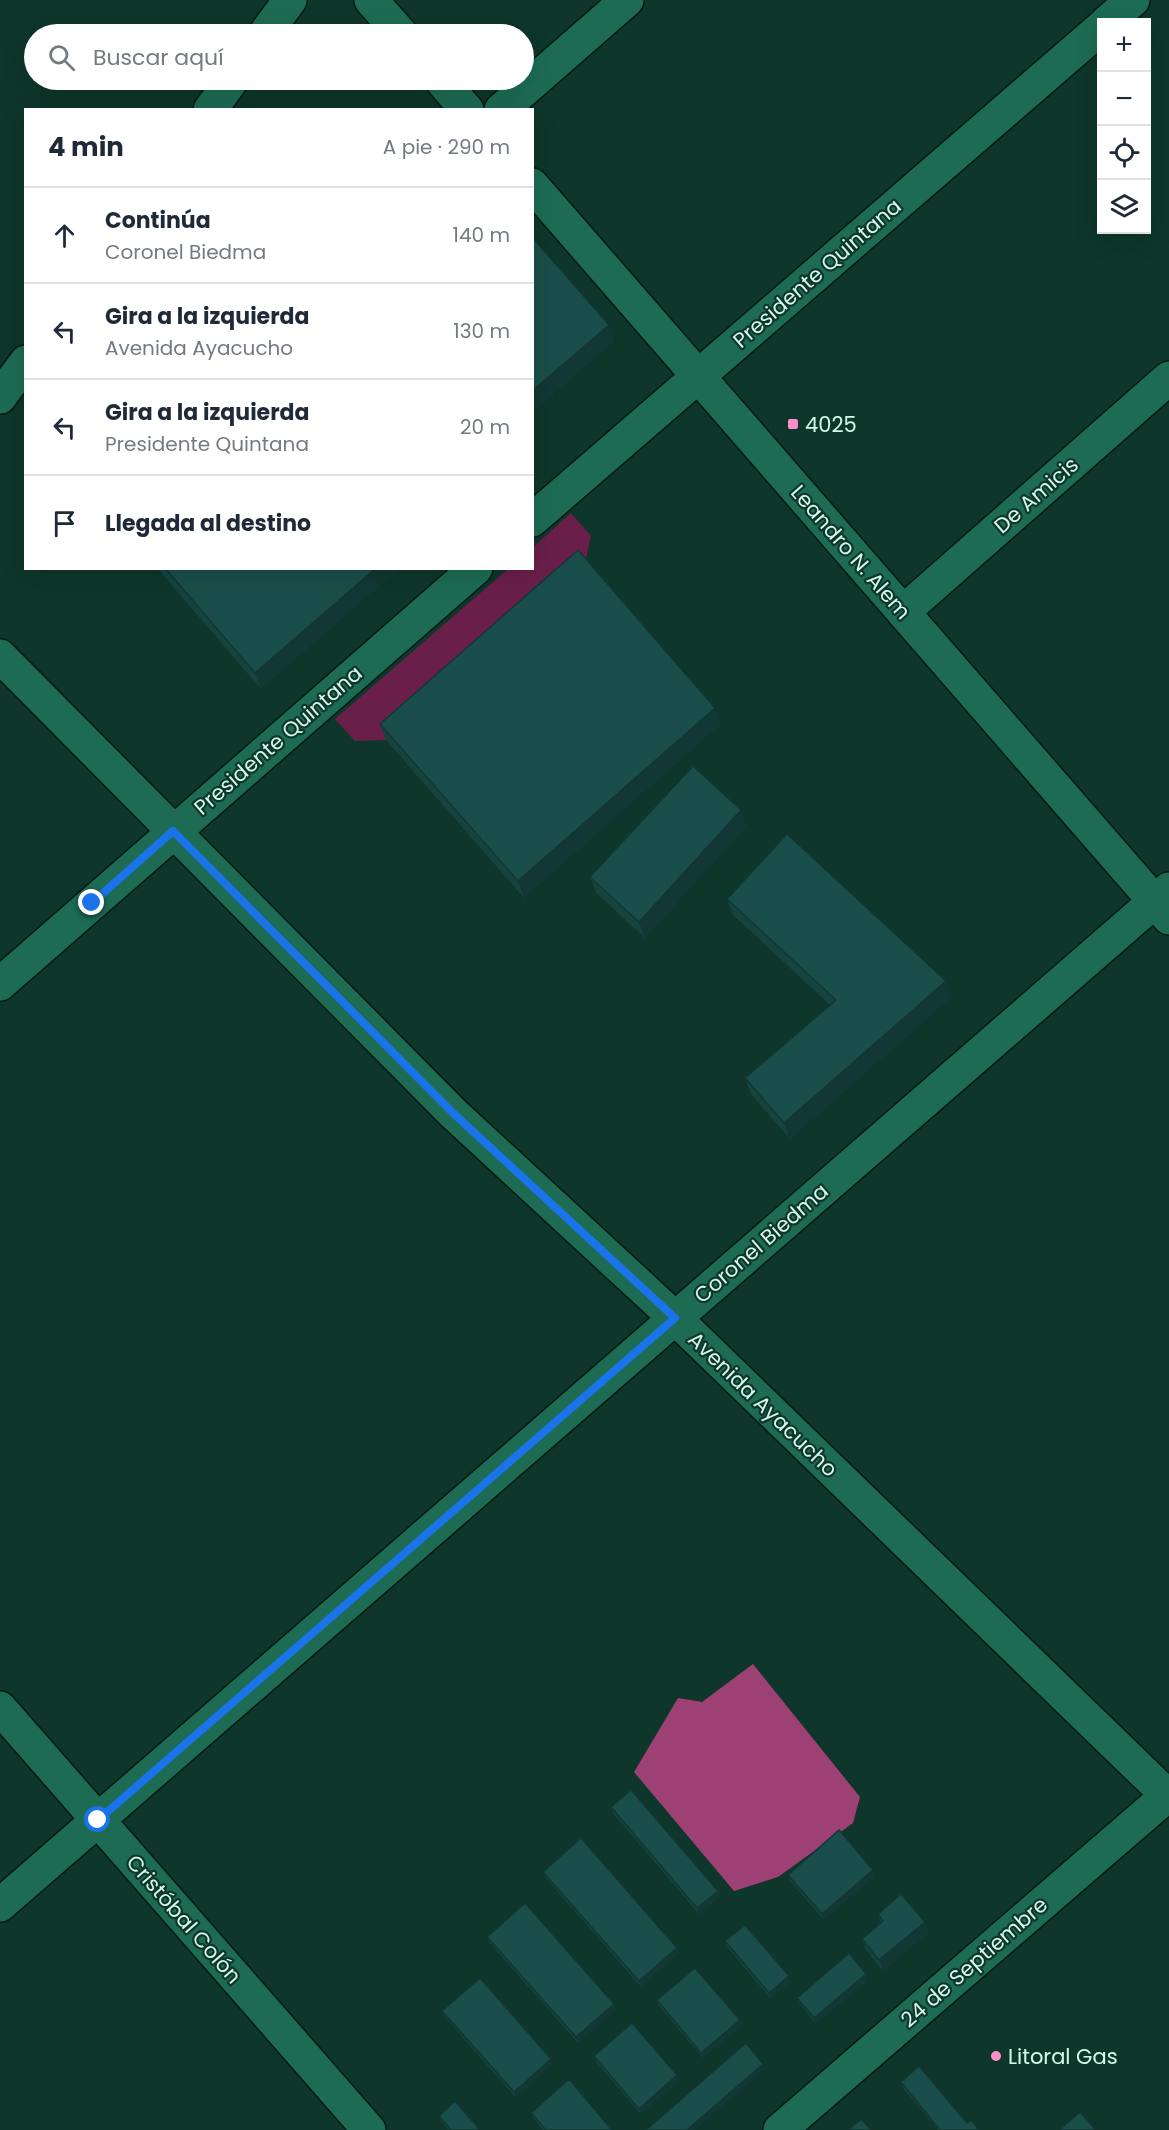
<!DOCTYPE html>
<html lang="es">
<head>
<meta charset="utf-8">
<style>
	:root { --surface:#fff; --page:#f6f6f7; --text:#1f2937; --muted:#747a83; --line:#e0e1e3 }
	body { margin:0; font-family:Poppins,sans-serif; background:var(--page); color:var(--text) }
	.controls { position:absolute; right:18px; top:18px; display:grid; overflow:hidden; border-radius:0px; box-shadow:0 6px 24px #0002 }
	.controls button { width:54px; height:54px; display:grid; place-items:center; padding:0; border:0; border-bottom:2px solid var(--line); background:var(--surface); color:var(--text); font:30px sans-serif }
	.stop { position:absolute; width:18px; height:18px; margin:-14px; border:4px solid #1a73e8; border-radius:50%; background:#fff }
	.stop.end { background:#1a73e8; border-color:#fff; box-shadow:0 2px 6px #0008 }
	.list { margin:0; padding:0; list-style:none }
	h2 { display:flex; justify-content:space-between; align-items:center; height:78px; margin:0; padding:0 24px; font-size:26px }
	h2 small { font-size:20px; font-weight:400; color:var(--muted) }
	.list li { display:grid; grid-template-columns:39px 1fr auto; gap:18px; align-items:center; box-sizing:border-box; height:96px; padding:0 24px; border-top:2px solid var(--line) }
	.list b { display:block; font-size:22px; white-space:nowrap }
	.list p { margin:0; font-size:20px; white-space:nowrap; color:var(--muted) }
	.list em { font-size:20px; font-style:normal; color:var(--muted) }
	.icon { flex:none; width:33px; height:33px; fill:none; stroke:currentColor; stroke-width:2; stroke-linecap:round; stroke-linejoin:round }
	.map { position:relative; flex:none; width:1169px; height:2130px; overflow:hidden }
	.search { position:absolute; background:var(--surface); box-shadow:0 6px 24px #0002; left:24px; top:24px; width:510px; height:66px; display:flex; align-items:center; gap:15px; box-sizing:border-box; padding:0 21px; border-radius:33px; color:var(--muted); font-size:22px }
	.panel { position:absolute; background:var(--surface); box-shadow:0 6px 24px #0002; left:24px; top:108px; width:510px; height:462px; border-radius:0px }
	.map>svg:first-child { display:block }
	.green { fill:#691f4a }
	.forest { fill:#9d4074 }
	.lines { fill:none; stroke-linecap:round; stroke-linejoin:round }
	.street-casing { stroke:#041b14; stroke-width:36 }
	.secondary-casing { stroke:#041b14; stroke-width:36 }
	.street { stroke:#1d6b53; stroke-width:33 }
	.secondary { stroke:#1d6b53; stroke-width:33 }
	.wall { fill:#164340 }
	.shaded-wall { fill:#123734 }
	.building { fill:#1a4e4a; stroke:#123734; stroke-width:1.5 }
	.route { stroke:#1a73e8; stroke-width:8 }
	.poi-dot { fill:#fa8fc7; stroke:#0e362a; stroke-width:2 }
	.labels { text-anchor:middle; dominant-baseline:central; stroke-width:4.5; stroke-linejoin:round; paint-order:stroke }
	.street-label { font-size:21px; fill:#d4f8e9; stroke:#0e362a }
	.poi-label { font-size:21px; fill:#d4f8e9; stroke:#0e362a; text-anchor:start }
</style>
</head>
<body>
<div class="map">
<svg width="1169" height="2130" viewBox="0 0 1169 2130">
	<rect width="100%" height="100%" fill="#0e362a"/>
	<path class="green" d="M571,513L591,536L584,567L386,740L355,741L335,719L508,569L532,568L533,547Z"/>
	<path class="forest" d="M753,1664L860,1797L853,1823L778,1877L734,1891L634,1772L678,1698L702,1702Z"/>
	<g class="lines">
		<g class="street-casing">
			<path id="street" d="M1107,22L1133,0
				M265,34L290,0
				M210,110L232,80
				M501,110L627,0
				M0,397L26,362
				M532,520L1102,27
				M903,612L1169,378
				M0,984L476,568
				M0,1708L369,2130
				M0,1905L1169,889
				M780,2130L1169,1794"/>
		</g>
		<g class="secondary-casing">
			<path id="secondary" d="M371,0L401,34
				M441,80L467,110
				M532,185L1169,918
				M0,656L453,1113L675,1318L1169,1797"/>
		</g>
		<use href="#street" class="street"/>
		<use href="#secondary" class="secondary"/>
	</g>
	<path class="wall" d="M157,568H400L261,689Z
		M715,708L721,724L524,898L386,740L380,724Z
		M747,826L645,938L596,893L590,877Z
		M727,899L946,981L952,997L790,1139L751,1094L745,1078L830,1005L733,915Z
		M611,1807L718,1891L720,1897L699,1914L613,1813Z
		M543,1872L679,1953L641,1987L545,1877Z
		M788,1875L875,1876L824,1920L790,1881Z
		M878,1914L925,1922L929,1933L883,1971L866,1950L862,1939L881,1923Z
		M487,1937L614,2004L616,2010L578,2043L489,1942Z
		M725,1941L791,1982L771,1999L727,1947Z
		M868,1980L816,2024L799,2003L797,1998Z
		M657,2000L740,2020L742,2026L703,2058L659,2006Z
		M442,2011L553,2064L516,2098L445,2017Z
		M594,2056L679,2081L641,2114L596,2062Z
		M901,2082L967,2123L979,2130H938L903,2088Z
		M531,2113L612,2130H543L533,2118Z
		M439,2116L480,2130H448L441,2121Z"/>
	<path class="shaded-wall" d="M609,325L615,341L532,413V391Z
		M376,568H400L261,689L255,673Z
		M715,708L721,724L524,898L518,881Z
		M741,810L747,826L645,938L639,922Z
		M946,981L952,997L790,1139L784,1123Z
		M873,1870L875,1876L824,1920L822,1914Z
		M718,1891L720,1897L699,1914L697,1908Z
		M925,1922L929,1933L883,1971L879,1960Z
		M677,1948L679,1953L641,1987L639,1981Z
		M866,1974L868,1980L816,2024L814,2018Z
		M789,1976L791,1982L771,1999L769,1993Z
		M614,2004L616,2010L578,2043L576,2037Z
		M740,2020L742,2026L703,2058L701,2053Z
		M551,2059L553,2064L516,2098L514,2092Z
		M763,2064L765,2070L695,2130H687Z
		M677,2075L679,2081L641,2114L639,2109Z"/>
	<path class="building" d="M532,237L609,325L532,391Z
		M578,550L715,708L518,881L380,724Z
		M165,568H376L255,673Z
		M693,766L741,810L639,922L590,877Z
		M787,834L946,981L784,1123L745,1078L836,1000L727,899Z
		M631,1790L718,1891L697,1908L611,1807Z
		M839,1830L873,1870L822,1914L788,1875Z
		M581,1838L677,1948L639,1981L543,1872Z
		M901,1894L925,1922L879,1960L862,1939L883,1921L878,1914Z
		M525,1903L614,2004L576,2037L487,1937Z
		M745,1925L789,1976L769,1993L725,1941Z
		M849,1953L866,1974L814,2018L797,1998Z
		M695,1968L740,2020L701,2053L657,2000Z
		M480,1978L551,2059L514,2092L442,2011Z
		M632,2023L677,2075L639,2109L594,2056Z
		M746,2043L763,2064L687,2130H646Z
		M919,2066L967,2123L971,2120L979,2130H940L901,2082Z
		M569,2079L612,2130H546L531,2113Z
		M455,2101L480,2130H451L439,2116Z
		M1080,2112L1096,2130H1059Z
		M861,2119L871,2130H848Z"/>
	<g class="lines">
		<path class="route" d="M92,903L173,831L453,1113L675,1318L98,1820"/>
	</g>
	<g class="poi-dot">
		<rect x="787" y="418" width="12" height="12" rx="3"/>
		<circle cx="996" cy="2056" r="6"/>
	</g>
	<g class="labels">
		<g class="street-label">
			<text transform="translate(817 273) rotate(-41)">Presidente Quintana</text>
			<text transform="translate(1036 495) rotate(-41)">De Amicis</text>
			<text transform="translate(851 552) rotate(49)">Leandro N. Alem</text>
			<text transform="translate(278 740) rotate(-41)">Presidente Quintana</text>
			<text transform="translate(761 1243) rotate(-41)">Coronel Biedma</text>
			<text transform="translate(763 1404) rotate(44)">Avenida Ayacucho</text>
			<text transform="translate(184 1919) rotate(49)">Cristóbal Colón</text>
			<text transform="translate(974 1962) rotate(-41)">24 de Septiembre</text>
		</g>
		<g class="poi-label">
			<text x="805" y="424">4025</text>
			<text x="1008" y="2056">Litoral Gas</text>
		</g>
	</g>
</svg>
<div class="controls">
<button>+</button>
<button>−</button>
<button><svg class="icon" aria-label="locate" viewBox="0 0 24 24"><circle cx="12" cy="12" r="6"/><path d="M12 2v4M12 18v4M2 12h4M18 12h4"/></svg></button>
<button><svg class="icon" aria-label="layers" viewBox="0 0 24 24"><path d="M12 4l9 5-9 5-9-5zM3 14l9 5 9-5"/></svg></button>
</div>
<div class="stop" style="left:98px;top:1820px"></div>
<div class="stop end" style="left:92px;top:903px"></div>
<div class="search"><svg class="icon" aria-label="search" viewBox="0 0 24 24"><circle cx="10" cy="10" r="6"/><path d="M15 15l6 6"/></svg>Buscar aquí</div>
<section class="panel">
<h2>4 min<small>A pie · 290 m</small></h2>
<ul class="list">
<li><svg class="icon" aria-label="ahead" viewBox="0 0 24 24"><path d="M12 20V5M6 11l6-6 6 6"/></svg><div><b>Continúa</b><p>Coronel Biedma</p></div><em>140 m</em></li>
<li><svg class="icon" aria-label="left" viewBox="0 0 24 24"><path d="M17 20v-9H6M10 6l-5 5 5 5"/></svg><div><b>Gira a la izquierda</b><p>Avenida Ayacucho</p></div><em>130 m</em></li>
<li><svg class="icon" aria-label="left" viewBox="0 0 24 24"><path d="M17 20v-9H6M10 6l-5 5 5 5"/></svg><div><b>Gira a la izquierda</b><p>Presidente Quintana</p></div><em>20 m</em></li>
<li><svg class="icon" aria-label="arrive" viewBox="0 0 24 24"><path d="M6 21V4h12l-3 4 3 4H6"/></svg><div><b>Llegada al destino</b></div></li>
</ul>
</section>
</div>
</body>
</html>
